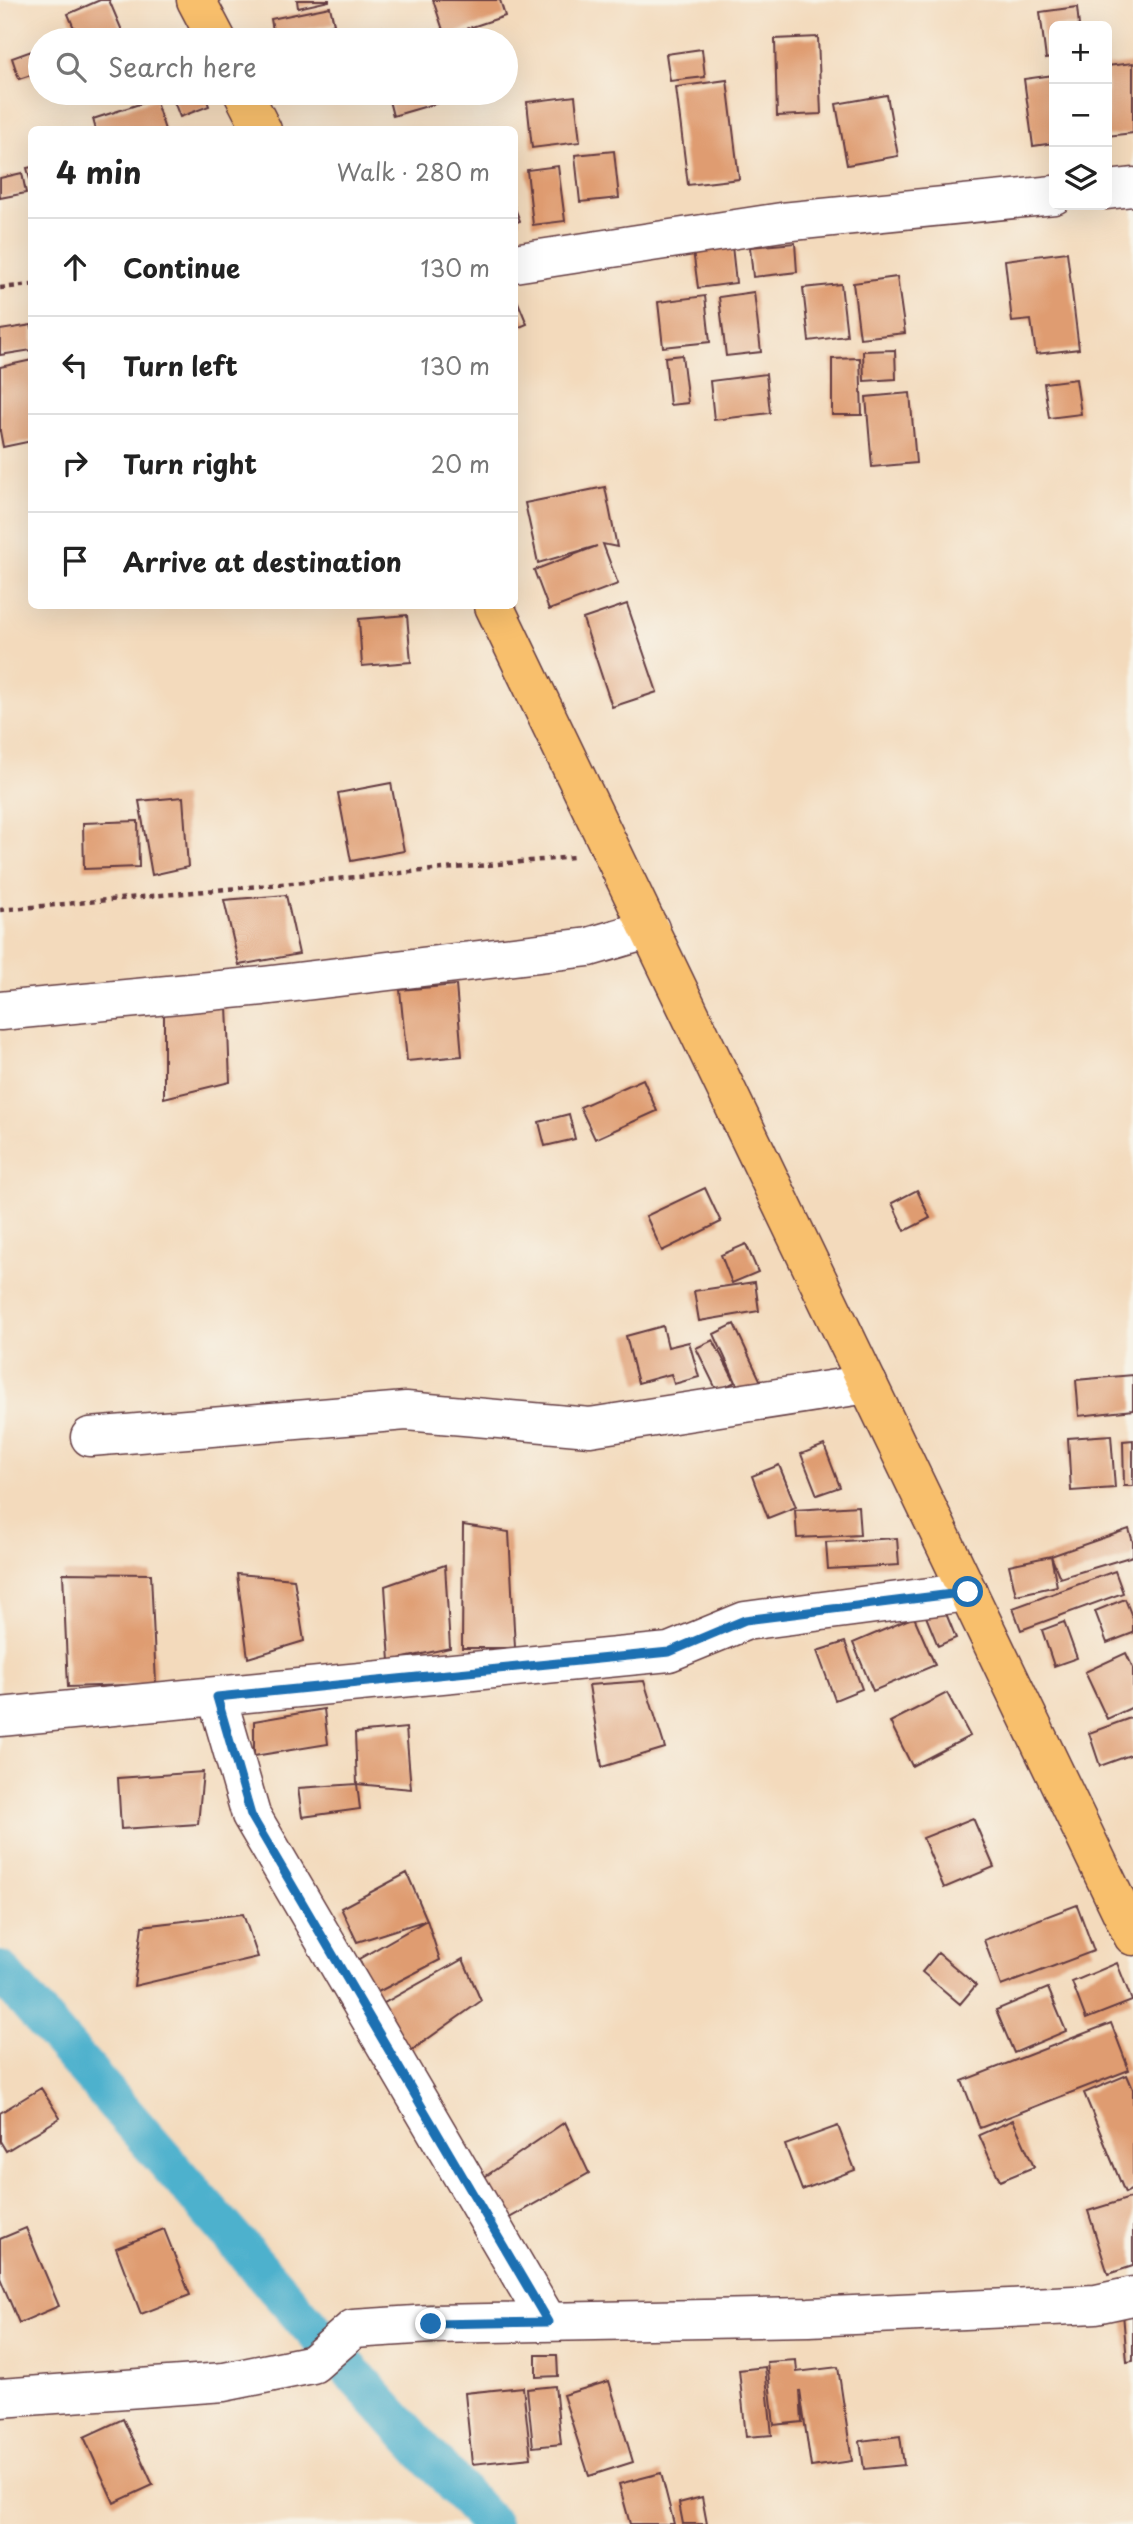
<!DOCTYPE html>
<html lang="en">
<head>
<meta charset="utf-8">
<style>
	:root { --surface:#fff; --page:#f2f2f2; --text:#222; --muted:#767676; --line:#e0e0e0 }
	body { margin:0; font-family:"Playpen Sans",sans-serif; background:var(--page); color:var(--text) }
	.controls { position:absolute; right:21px; top:21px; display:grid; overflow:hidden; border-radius:10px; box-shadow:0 7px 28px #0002 }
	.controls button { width:63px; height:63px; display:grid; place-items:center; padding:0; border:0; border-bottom:2px solid var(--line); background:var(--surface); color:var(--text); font:35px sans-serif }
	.stop { position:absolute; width:21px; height:21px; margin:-16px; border:5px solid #1f6fb2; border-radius:50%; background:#fff }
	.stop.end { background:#1f6fb2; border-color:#fff; box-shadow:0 2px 7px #0008 }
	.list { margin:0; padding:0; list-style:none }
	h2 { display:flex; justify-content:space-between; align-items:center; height:91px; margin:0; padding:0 28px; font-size:30px }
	h2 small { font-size:23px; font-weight:400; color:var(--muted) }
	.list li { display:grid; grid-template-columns:46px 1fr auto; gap:21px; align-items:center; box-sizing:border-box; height:98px; padding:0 28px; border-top:2px solid var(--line) }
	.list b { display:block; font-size:26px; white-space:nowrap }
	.list em { font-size:23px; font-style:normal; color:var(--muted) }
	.icon { flex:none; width:38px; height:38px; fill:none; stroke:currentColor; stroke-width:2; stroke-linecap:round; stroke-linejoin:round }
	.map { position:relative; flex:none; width:1133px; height:2524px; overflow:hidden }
	.search { position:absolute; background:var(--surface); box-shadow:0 7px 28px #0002; left:28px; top:28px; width:490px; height:77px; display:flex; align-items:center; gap:18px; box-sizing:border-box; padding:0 24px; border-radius:38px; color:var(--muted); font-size:26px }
	.panel { position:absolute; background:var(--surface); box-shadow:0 7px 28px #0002; left:28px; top:126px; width:490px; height:483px; border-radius:10px }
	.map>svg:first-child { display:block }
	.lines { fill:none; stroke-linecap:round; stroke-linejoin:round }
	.canal { stroke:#4eb1cd; stroke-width:40 }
	.building { fill:#df9c71 }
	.minor-casing { stroke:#633b41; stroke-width:41 }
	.major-casing { stroke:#633b41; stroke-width:41 }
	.path { stroke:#633b41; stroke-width:4.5; stroke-dasharray:5 5; stroke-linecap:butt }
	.minor { stroke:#fff; stroke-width:38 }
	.major { stroke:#f8bf6c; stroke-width:38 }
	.route { stroke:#1f6fb2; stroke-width:9 }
</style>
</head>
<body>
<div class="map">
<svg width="1133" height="2524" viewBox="0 0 1133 2524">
	<rect width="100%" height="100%" fill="#f7f3e8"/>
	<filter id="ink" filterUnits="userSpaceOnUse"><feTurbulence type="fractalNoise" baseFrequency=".0143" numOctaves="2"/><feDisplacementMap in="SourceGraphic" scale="14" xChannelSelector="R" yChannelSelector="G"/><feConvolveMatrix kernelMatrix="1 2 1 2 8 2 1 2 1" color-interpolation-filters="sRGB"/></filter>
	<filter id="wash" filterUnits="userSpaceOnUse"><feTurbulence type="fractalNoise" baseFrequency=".00686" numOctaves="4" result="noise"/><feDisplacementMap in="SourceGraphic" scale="28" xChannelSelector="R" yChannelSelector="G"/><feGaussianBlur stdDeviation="1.57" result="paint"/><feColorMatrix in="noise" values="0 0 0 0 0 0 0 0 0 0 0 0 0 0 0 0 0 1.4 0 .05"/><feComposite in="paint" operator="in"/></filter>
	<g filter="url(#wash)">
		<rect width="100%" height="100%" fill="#f3dabc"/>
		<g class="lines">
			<path class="canal" d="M0,1971L307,2323L490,2524"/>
		</g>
		<g id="blocks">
			<path class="building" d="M100,0H109L126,40H79L68,14Z
				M297,0H329V1L298,8Z
				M433,0H500L505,16L445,36Z
				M330,7L334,24L274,36L271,19Z
				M1077,7L1079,26H1054V57L1046,59L1040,12Z
				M382,27L387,40H360L358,36Z
				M339,31L343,40H315Z
				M818,37L821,114L777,116L775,39Z
				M40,48V72L19,79L12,58Z
				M702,49L705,77L670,81L666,54Z
				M1133,63V133L1107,136V66Z
				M1054,75V143L1033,146L1024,79Z
				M727,80L739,179L688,185L676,87Z
				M175,93H204L209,106L180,117L171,94Z
				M387,93H457L458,97L393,116Z
				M887,95L898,156L847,165L836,104Z
				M575,96L580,142L532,148L527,102Z
				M155,99L165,130H96L93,119Z
				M614,151L619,198L580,202L575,155Z
				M558,166L565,221L533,225L527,170Z
				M32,167V183H31L27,168Z
				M22,173L26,193L0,198V178Z
				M514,206L520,221L514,223Z
				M795,243L797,272L753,277L750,247Z
				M732,246L736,283L698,288L693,250Z
				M1067,252L1079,349L1036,354L1031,320L1012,322L1005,260Z
				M897,277L905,333L860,338L853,283Z
				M841,284L847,336L809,341L803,288Z
				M754,292L761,352L726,356L719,297Z
				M515,295L527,324L515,329Z
				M705,296L710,342L663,347L658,302Z
				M32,325V350L0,355V330Z
				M895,350L896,379L864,381L863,351Z
				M682,355L688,403L670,405L665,357Z
				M860,358L862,415H832V359Z
				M32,360V441L3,447L0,431V367Z
				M766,374L770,413L714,420L710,381Z
				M1076,379L1081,414L1049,418L1044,383Z
				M910,393L916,463L872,467L866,397Z
				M605,487L617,547L603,544L618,584L549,610L534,570L597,546L538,563L525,503Z
				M627,604L657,692L612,707L583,619Z
				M407,615L411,662L362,666L359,619Z
				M391,783L404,851L351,861L338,793Z
				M183,797L188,867L152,875L139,801Z
				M138,821L139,867L84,869L83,823Z
				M286,895L299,954L239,965L224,900Z
				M456,985L462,1056L407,1061L400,990Z
				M227,1005L230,1082L164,1098V1010Z
				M643,1079L657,1111L595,1139L580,1107Z
				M569,1114L575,1139L545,1146L539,1122Z
				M705,1188L721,1222L662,1251L646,1216Z
				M917,1190L930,1218L905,1231L892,1203Z
				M746,1244L758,1272L732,1283L721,1255Z
				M755,1282L759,1311L699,1321L694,1291Z
				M734,1324L762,1384L741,1393L714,1334Z
				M663,1326L668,1347L689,1342L699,1377L674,1384L671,1374L638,1383L626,1336Z
				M713,1340L735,1382L717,1391L696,1348Z
				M1133,1375V1410L1079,1416L1076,1380Z
				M1111,1435L1115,1488L1071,1491L1068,1438Z
				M1133,1440V1486H1124L1123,1441Z
				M824,1445L840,1487L817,1495L801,1454Z
				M779,1465L796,1507L768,1518L752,1476Z
				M858,1506L860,1535L797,1538L795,1510Z
				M463,1525L509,1532L515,1648H462Z
				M1129,1529L1133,1542V1556L1060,1578L1051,1556L1057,1586L1016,1595L1009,1565L1051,1556Z
				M897,1538L899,1565L828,1569L826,1542Z
				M445,1565L450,1648L390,1661L385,1586Z
				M1115,1571L1123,1593L1021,1630L1013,1608Z
				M63,1573L151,1574L156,1684L68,1687Z
				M237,1574L294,1579L304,1641L248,1658Z
				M1125,1599L1133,1619V1633L1107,1643L1095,1611Z
				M943,1606L956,1638L938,1646L925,1614Z
				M914,1617L935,1665L873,1691L853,1643Z
				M1064,1622L1077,1658L1054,1666L1042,1630Z
				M845,1642L862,1689L835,1700L817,1651Z
				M1126,1653L1133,1668V1707L1107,1719L1085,1672Z
				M644,1681L665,1748L602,1767L589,1685Z
				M947,1693L970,1736L912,1766L890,1722Z
				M324,1709L328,1744L254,1756V1721Z
				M1133,1717V1754L1100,1766L1089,1733Z
				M406,1728L411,1789L357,1784L355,1733Z
				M203,1772L198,1824L121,1829L118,1778Z
				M357,1784L360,1809L302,1817L298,1788Z
				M973,1818L994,1867L944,1888L923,1838Z
				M407,1873L427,1920L357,1942L341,1908Z
				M1077,1905L1094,1951L1001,1986L984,1940Z
				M243,1914L258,1957L134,1986L142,1926Z
				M427,1920L440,1960L374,1994L359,1959Z
				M938,1953L976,1985L960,2004L922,1972Z
				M463,1959L481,2001L405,2055L379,2006Z
				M1117,1963L1132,2001L1086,2019L1072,1982Z
				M1048,1988L1066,2031L1014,2053L996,2010Z
				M1111,2023L1129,2070L980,2128L962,2081Z
				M1127,2075L1133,2089V2189L1125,2193L1084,2093Z
				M41,2088L60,2118L6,2151L0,2141V2113Z
				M1013,2120L1034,2167L1000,2181L979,2135Z
				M565,2122L589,2173L502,2222L483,2178Z
				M838,2126L855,2170L802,2190L785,2145Z
				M1133,2197V2266L1108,2274L1088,2211Z
				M26,2228L59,2306L19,2323L0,2278V2239Z
				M164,2229L190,2295L141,2314L116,2248Z
				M1133,2312V2361L1127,2362L1123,2313Z
				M536,2355H557L558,2376L536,2377Z
				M796,2360L797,2372L838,2367L852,2461L811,2467L800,2390L802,2422L774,2425L767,2362Z
				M765,2367L772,2435L746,2437L739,2370Z
				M609,2381L633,2462L589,2476L563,2395Z
				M555,2386L561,2444L533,2447L527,2389Z
				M523,2387L531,2458L472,2464L465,2393Z
				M123,2419L153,2485L114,2503L84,2437Z
				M900,2436L904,2465L864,2469L860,2441Z
				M661,2473L674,2524H630L619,2484Z
				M702,2497L707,2524H683L679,2503Z"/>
		</g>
	</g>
	<g filter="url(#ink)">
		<use href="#blocks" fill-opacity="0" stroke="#633b41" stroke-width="2"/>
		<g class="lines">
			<g class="minor-casing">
				<path id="minor" d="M1107,190L1133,187
					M514,263L782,222L1054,195
					M0,1011L263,986L589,947L650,929
					M90,1437L406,1411L590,1427L868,1384
					M217,1697L251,1815L548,2322
					M0,1717L669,1652L745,1621L968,1592
					M0,2398L224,2382L313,2364L353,2329L431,2324L809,2317L1096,2304L1133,2296"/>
			</g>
			<g class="major-casing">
				<path id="major" d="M196,0L217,40
					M243,93L262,130
					M494,606L1133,1936"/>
			</g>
			<path class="path" d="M0,288L32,285
				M0,910L574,857"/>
			<use href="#minor" class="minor"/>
			<use href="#major" class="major"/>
		</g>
	</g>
	<g class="lines" filter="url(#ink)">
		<path class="route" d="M431,2324L548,2322L251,1815L217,1697L669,1652L745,1620L968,1592"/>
	</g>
</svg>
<div class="controls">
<button>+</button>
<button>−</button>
<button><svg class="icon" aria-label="layers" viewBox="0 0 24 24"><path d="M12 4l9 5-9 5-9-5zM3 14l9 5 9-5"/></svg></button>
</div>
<div class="stop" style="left:968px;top:1592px"></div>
<div class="stop end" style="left:431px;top:2324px"></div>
<div class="search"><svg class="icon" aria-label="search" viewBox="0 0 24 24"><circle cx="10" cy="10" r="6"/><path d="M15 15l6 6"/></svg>Search here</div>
<section class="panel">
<h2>4 min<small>Walk · 280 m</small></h2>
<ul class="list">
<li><svg class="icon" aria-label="ahead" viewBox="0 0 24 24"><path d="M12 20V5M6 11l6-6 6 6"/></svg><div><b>Continue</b></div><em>130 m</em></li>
<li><svg class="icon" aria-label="left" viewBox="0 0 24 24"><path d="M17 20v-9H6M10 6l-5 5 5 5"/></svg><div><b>Turn left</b></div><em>130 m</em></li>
<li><svg class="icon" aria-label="right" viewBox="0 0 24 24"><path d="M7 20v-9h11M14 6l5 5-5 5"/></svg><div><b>Turn right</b></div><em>20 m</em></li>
<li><svg class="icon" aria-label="arrive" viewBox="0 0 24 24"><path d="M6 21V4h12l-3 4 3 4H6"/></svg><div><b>Arrive at destination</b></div></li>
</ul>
</section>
</div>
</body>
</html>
